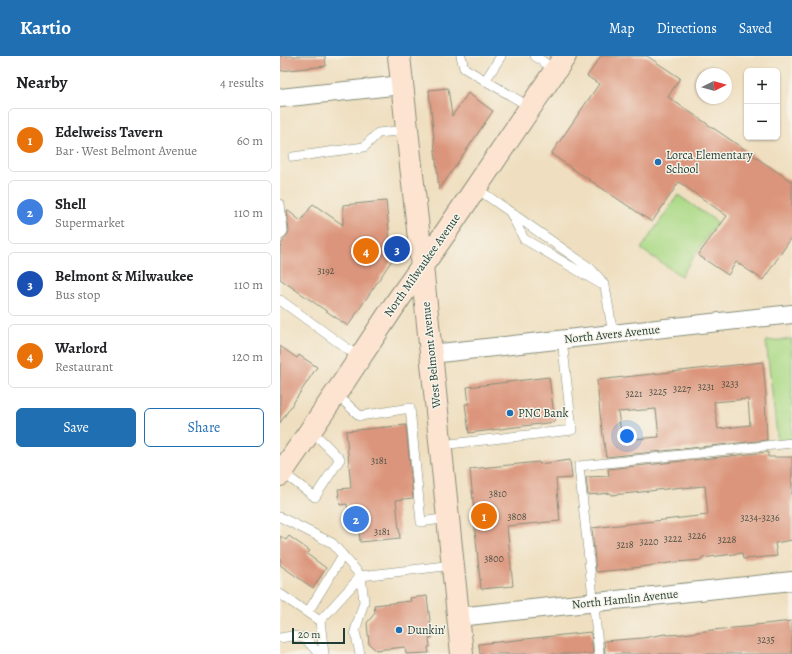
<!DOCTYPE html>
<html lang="en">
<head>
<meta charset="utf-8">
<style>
	:root { --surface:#fff; --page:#f2f2f2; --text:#202124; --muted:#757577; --line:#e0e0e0; --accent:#1f6fb2 }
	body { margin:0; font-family:Alegreya,serif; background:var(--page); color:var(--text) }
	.controls { position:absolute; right:12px; top:12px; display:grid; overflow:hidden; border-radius:6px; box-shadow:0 1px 3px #0004 }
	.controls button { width:36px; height:36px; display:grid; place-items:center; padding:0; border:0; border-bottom:1px solid var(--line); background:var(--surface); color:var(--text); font:20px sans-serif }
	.compass { position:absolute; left:416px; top:12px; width:36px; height:36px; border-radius:50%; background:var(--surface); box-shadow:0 1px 3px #0004; rotate:85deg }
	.scale { position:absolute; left:12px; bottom:10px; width:53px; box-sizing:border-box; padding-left:4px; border:2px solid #1f3d34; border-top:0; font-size:11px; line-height:14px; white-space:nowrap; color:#1f3d34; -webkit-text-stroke:3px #f7f3e8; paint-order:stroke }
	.you { position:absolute; left:347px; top:380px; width:14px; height:14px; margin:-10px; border:3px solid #fff; border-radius:50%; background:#1a73e8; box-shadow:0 0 0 6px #1a73e833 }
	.badge { display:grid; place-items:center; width:26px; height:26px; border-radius:50%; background:var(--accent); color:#fff; font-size:13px; font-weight:700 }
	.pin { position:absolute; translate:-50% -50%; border:2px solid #fff; box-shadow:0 1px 4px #0006 }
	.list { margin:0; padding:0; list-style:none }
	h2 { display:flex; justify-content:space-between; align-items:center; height:52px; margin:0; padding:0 16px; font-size:17px }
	h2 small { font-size:13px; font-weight:400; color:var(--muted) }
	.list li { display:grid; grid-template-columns:26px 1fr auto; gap:12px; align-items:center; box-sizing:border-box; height:64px; margin:0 8px 8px; padding:0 8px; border:1px solid var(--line); border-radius:6px }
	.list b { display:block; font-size:15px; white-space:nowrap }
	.list p { margin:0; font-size:13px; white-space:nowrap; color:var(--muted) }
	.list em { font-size:13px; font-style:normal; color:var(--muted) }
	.actions { display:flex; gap:8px; padding:12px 16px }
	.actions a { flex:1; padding:9px 0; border:1px solid var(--accent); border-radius:6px; text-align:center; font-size:14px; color:var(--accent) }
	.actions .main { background:var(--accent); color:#fff }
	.map { position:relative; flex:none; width:512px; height:598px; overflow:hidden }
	header { display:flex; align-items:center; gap:24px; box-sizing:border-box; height:56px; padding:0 20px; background:var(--accent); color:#fff }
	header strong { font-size:19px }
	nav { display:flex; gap:22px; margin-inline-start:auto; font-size:14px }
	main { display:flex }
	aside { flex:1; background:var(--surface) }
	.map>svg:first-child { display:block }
	.green { fill:#acda87; stroke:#668c5e }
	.building { fill:#db957b; fill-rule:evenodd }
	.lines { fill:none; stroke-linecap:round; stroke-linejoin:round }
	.lane-casing { stroke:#878e7a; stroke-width:10 }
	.street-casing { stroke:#878e7a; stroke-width:20 }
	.secondary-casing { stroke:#878e7a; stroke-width:24 }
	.lane { stroke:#fff; stroke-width:9 }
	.street { stroke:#fff; stroke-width:18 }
	.secondary { stroke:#fde4d0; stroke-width:22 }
	.poi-dot { fill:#1f6fb2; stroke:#f7f3e8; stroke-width:1.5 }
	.labels { text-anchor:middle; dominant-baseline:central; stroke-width:3; stroke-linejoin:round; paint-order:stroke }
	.number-label { font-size:10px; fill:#4e5346 }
	.poi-label { font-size:12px; fill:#1f3d34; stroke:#f7f3e8; text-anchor:start }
	.street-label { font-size:12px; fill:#1f3d34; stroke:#f7f3e8 }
</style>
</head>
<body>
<header>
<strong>Kartio</strong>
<nav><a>Map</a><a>Directions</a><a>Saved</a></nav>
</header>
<main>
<aside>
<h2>Nearby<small>4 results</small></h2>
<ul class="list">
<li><span class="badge" style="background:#e8710a">1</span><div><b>Edelweiss Tavern</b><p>Bar · West Belmont Avenue</p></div><em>60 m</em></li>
<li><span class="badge" style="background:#3f7fe0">2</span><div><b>Shell</b><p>Supermarket</p></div><em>110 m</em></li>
<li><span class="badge" style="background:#1a4fb4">3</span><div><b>Belmont &amp; Milwaukee</b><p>Bus stop</p></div><em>110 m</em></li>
<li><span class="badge" style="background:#e8710a">4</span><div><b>Warlord</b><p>Restaurant</p></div><em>120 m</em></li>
</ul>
<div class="actions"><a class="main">Save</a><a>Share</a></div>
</aside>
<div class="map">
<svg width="512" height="598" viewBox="0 0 512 598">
	<rect width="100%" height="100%" fill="#f7f3e8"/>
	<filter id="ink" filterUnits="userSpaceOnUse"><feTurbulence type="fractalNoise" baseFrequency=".025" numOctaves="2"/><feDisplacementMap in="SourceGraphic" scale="8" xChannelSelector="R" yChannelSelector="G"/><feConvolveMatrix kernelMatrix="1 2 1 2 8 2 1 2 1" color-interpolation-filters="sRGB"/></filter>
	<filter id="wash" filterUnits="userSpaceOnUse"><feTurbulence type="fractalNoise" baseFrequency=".012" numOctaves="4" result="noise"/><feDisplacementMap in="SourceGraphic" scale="16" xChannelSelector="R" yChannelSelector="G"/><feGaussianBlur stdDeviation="0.9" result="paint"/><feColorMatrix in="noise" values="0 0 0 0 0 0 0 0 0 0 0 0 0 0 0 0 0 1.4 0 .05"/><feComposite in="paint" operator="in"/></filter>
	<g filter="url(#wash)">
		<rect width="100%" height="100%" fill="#efdfc0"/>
		<path class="green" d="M398,139L437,166L401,220L361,193Z
			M512,283V386L498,387L486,285Z"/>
		<g id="blocks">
			<path class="building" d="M0,0H45L46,10L0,15Z
				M321,0H367L400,22L388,41L512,126V181L483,224L456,206L448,219L418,199L447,160L399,126L372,166L271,98L319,28L307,20Z
				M168,32L172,60L188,37L213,55L159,134L149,34Z
				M106,145L112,204L68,270L0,223V190L9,176L7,154L21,165L33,148L63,169V149Z
				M0,290L17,302L19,299L37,311L0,367Z
				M483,306L486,340L485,341L487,384L326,401L320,358L317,324ZM468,343L470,369L438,373L434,346ZM376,353L379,381L342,384L338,356Z
				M269,321L275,366L189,377L185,348H189L187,331Z
				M126,369L133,442L116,444L120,482L80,486L79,472H70L67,448L60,449L58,433L71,432L66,375Z
				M488,396V401H512V484L495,487L497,500L463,503L462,497L422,502V504L397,506L338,514L316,516L312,472L428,459L425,430L402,432V431L353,437L331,439V437L308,439L306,421L329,420L328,413Z
				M290,404L292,422L276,423L280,465L227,470L233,530L201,533L195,474L193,455H194L190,413L259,406V408Z
				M0,480L6,484L9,480L30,495L27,498L46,512L33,532L0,509Z
				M147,540L152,582H149L150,591H148L149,597L126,598L125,591L96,594L89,588L87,567L95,557L94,549L131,545L130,542Z
				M512,565V598H325L324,585L363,582L385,578L388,579L404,578L432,574L475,570V569Z
				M311,576L313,598H200L199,588Z"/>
		</g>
	</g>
	<g filter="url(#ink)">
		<use href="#blocks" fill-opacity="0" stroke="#878e7a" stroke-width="1"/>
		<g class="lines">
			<g class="lane-casing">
				<path id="lane" d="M181,0L184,12L250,51
					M255,0L275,14
					M205,25L221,0
					M13,101L84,91L98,77L127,74
					M196,132L310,212L320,223L325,230L333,278
					M0,148L3,175L0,179
					M230,156L244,183L321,228
					M0,244L80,302
					M56,338L80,360L130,352L141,466L168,462
					M161,389L292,374L282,283
					M2,416L35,441L60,403L31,374
					M0,461L52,487L81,520L84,546L75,575L80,598
					M0,538L40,565L81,520L173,509
					M28,556L63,499
					M40,565L44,598
					M0,582L12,580L25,582L39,598
					M319,598L299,410L512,387"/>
			</g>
			<g class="street-casing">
				<path id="street" d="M0,42L122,29
					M151,298L512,258
					M178,561L512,525"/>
			</g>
			<g class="secondary-casing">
				<path id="secondary" d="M119,0L142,210L182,598
					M0,419L63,327L118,244L166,176L285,0"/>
			</g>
			<use href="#lane" class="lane"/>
			<use href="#street" class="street"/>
			<use href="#secondary" class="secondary"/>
		</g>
	</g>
	<g class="poi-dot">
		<circle cx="378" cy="106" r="4"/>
		<circle cx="230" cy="357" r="4"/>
		<circle cx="119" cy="574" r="4"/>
	</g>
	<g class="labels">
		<g class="number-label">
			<text x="46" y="214">3192</text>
			<text x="450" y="327">3233</text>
			<text x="426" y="330">3231</text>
			<text x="402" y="332">3227</text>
			<text x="378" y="335">3225</text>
			<text x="354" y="337">3221</text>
			<text x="99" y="404">3181</text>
			<text x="218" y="437">3810</text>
			<text x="237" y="460">3808</text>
			<text x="480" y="461">3234-3236</text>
			<text x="102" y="475">3181</text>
			<text x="417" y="479">3226</text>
			<text x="393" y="482">3222</text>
			<text x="447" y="483">3228</text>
			<text x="369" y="485">3220</text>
			<text x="345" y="488">3218</text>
			<text x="214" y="502">3800</text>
			<text x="486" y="583">3235</text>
		</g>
		<g class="poi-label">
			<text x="386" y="99">Lorca Elementary<tspan x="386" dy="14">School</tspan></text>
			<text x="238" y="357">PNC Bank</text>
			<text x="127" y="574">Dunkin'</text>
		</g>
		<g class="street-label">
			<text transform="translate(142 209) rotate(-55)">North Milwaukee Avenue</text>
			<text transform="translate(332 278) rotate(-6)">North Avers Avenue</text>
			<text transform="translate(151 299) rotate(-96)">West Belmont Avenue</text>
			<text transform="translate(345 543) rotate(-6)">North Hamlin Avenue</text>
		</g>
	</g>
</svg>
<div class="controls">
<button>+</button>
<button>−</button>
</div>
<svg class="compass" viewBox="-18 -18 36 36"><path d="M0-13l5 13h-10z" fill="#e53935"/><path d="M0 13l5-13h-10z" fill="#757577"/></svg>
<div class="scale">20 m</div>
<div class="you"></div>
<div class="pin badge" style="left:204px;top:460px;background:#e8710a">1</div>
<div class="pin badge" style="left:76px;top:463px;background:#3f7fe0">2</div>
<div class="pin badge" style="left:117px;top:193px;background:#1a4fb4">3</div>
<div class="pin badge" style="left:86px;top:195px;background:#e8710a">4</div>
</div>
</main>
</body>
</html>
